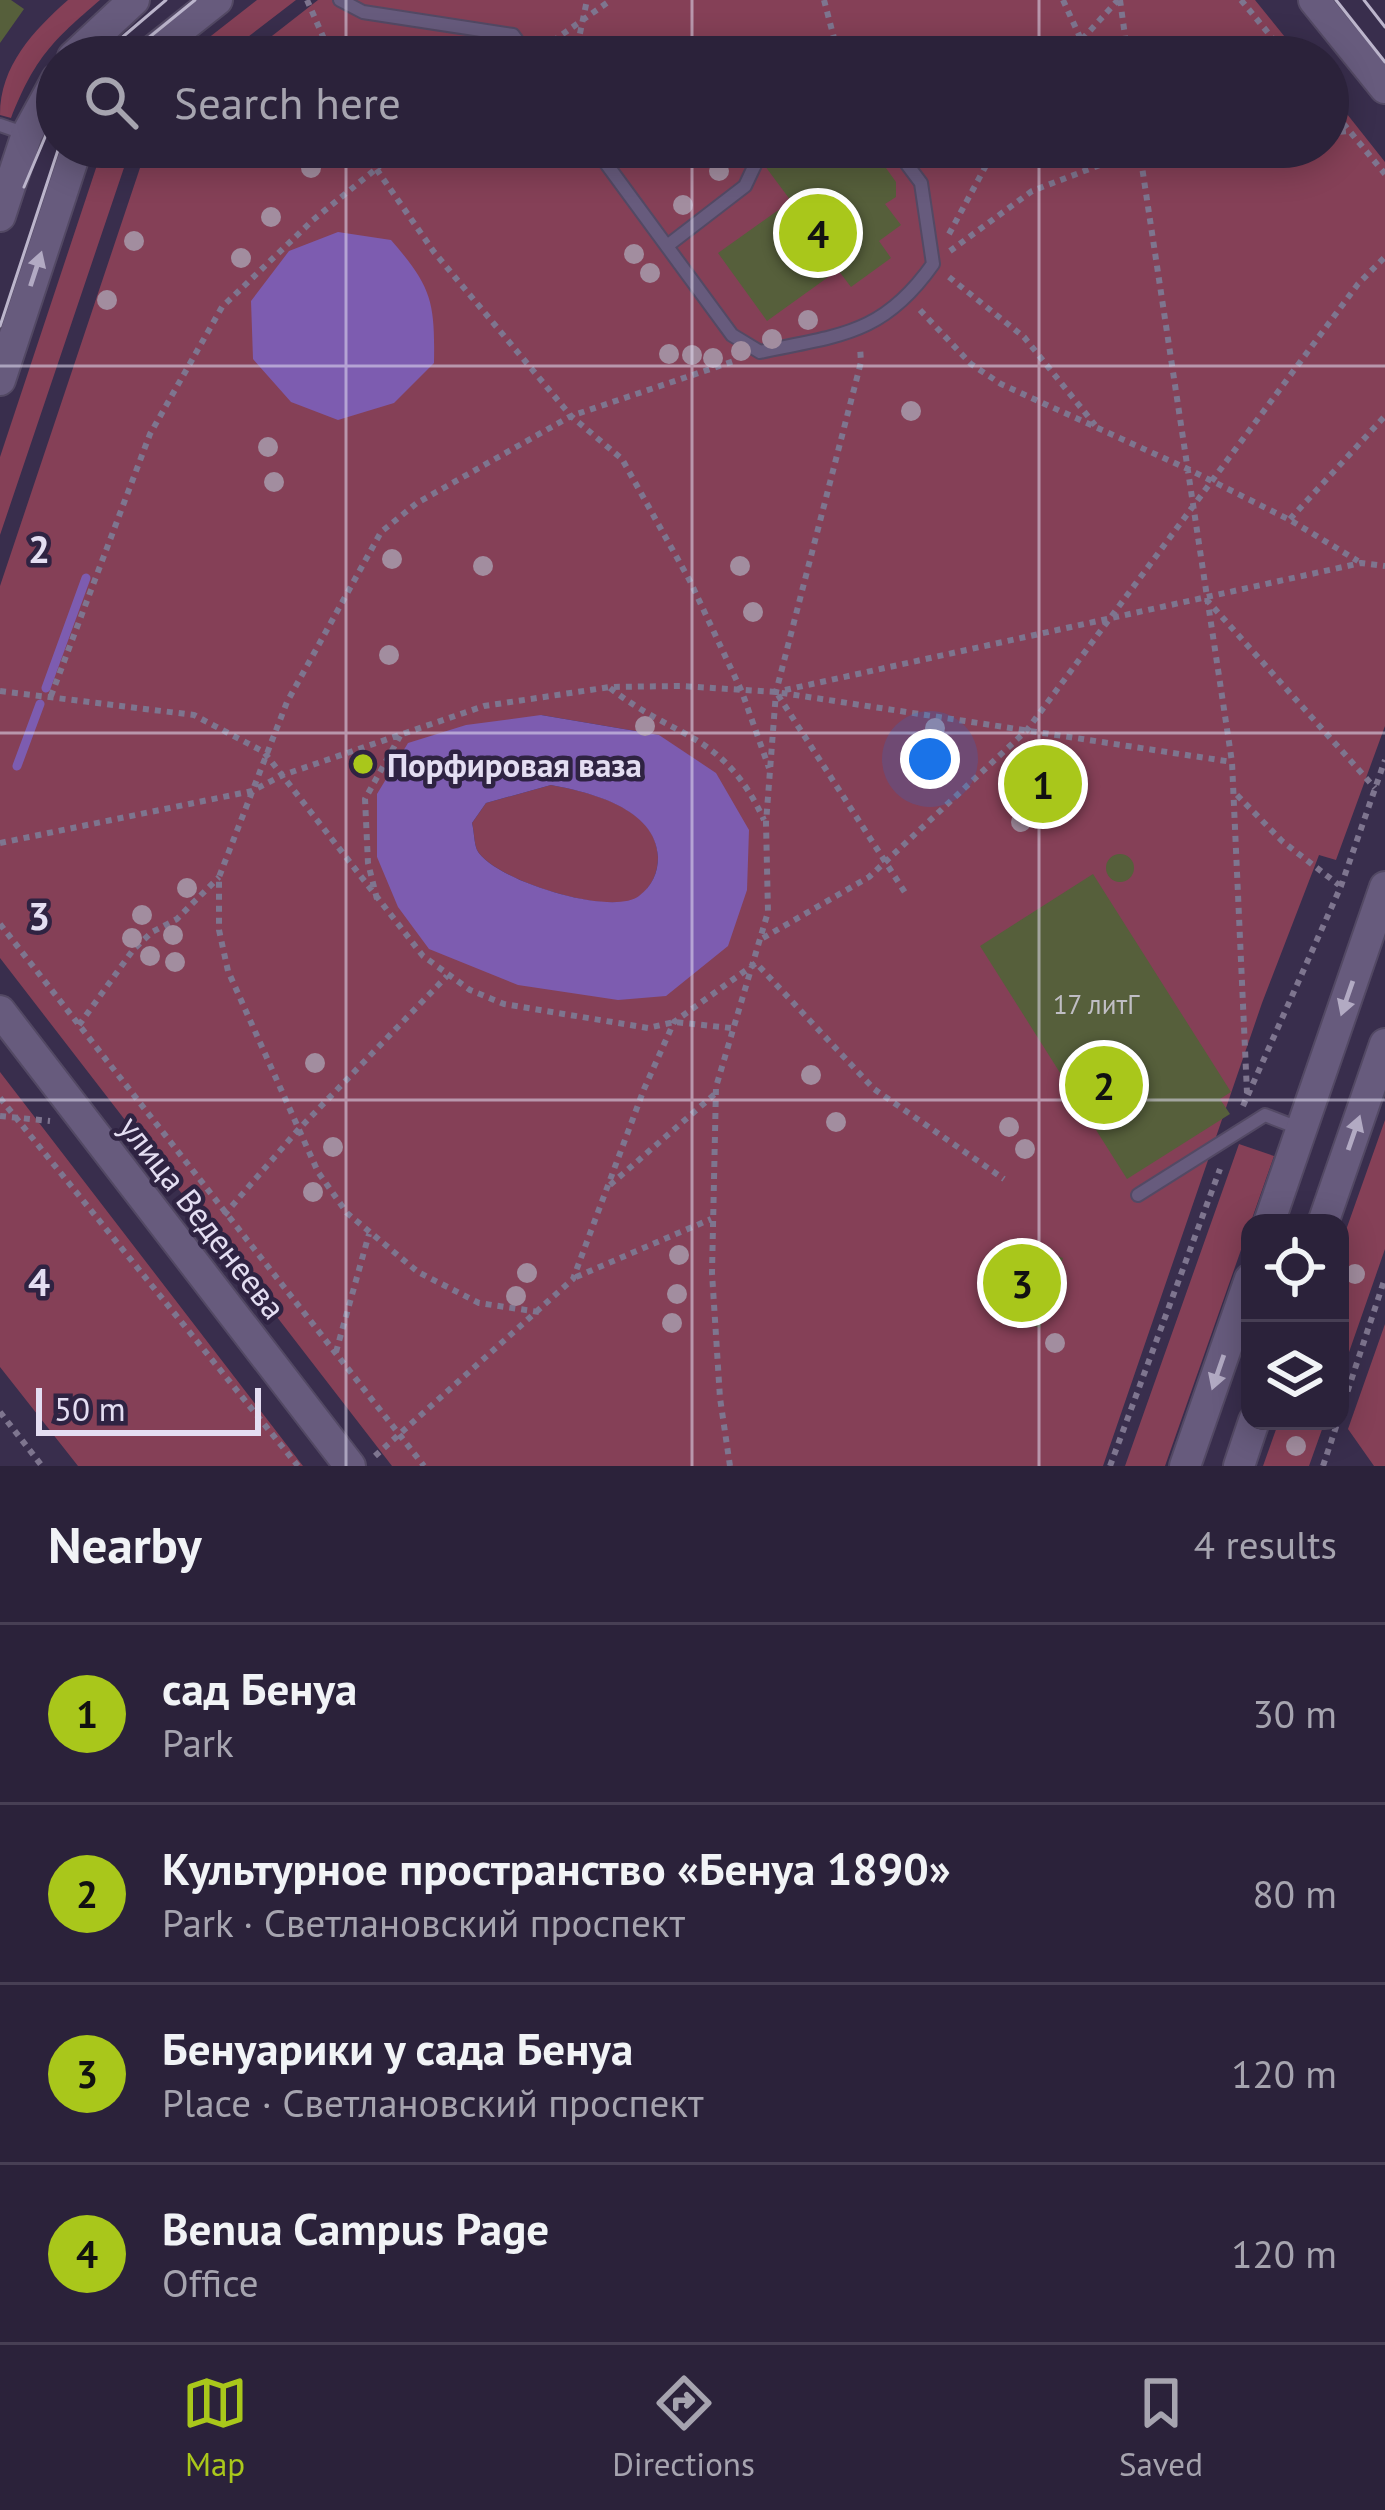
<!DOCTYPE html>
<html lang="en">
<head>
<meta charset="utf-8">
<style>
	:root { --surface:#2b223a; --page:#372f45; --text:#f1f3f6; --muted:#a6a4af; --line:#473f54; --accent:#a9c71b }
	body { margin:0; font-family:"PT Sans",sans-serif; background:var(--page); color:var(--text) }
	.controls { position:absolute; right:36px; bottom:36px; display:grid; overflow:hidden; border-radius:24px; box-shadow:0 6px 30px #0003 }
	.controls button { width:108px; height:108px; display:grid; place-items:center; padding:0; border:0; border-bottom:3px solid var(--line); background:var(--surface); color:var(--text); font:60px sans-serif }
	.scale { position:absolute; left:36px; bottom:30px; width:225px; box-sizing:border-box; padding-left:12px; border:6px solid #e4def2; border-top:0; font-size:33px; line-height:42px; white-space:nowrap; color:#e4def2; -webkit-text-stroke:9px #2f2342; paint-order:stroke }
	.you { position:absolute; left:930px; top:759px; width:42px; height:42px; margin:-30px; border:9px solid #fff; border-radius:50%; background:#1a73e8; box-shadow:0 0 0 18px #1a73e833 }
	.badge { display:grid; place-items:center; width:78px; height:78px; border-radius:50%; background:var(--accent); color:#111; font-size:39px; font-weight:700 }
	.pin { position:absolute; translate:-50% -50%; border:6px solid #fff; box-shadow:0 3px 12px #0006 }
	.list { margin:0; padding:0; list-style:none }
	h2 { display:flex; justify-content:space-between; align-items:center; height:156px; margin:0; padding:0 48px; font-size:51px }
	h2 small { font-size:39px; font-weight:400; color:var(--muted) }
	.list li { display:grid; grid-template-columns:78px 1fr auto; gap:36px; align-items:center; box-sizing:border-box; height:180px; padding:0 48px; border-top:3px solid var(--line) }
	.list b { display:block; font-size:45px; white-space:nowrap }
	.list p { margin:0; font-size:39px; white-space:nowrap; color:var(--muted) }
	.list em { font-size:39px; font-style:normal; color:var(--muted) }
	.icon { flex:none; width:66px; height:66px; fill:none; stroke:currentColor; stroke-width:2; stroke-linecap:round; stroke-linejoin:round }
	.map { position:relative; flex:none; width:1385px; height:1466px; overflow:hidden }
	.search { position:absolute; background:var(--surface); box-shadow:0 6px 30px #0003; left:36px; right:36px; top:36px; height:132px; display:flex; align-items:center; gap:30px; box-sizing:border-box; padding:0 42px; border-radius:66px; color:var(--muted); font-size:45px }
	.sheet { height:876px; background:var(--surface) }
	nav { display:flex; justify-content:space-around; align-items:center; box-sizing:border-box; height:168px; border-top:3px solid var(--line); background:var(--surface); font-size:33px; color:var(--muted) }
	nav a { display:grid; justify-items:center; gap:6px }
	nav .on { color:var(--accent) }
	.map>svg:first-child { display:block }
	.green { fill:#854057; fill-rule:evenodd }
	.water { fill:#7d5cb0; fill-rule:evenodd }
	.lines { fill:none; stroke-linecap:round; stroke-linejoin:round }
	.stream { stroke:#7d5cb0; stroke-width:9 }
	.building { fill:#565f3b }
	.service-casing { stroke:#534964; stroke-width:16 }
	.tertiary-casing { stroke:#534964; stroke-width:34 }
	.secondary-casing { stroke:#534964; stroke-width:34 }
	.path { stroke:#7e758f; stroke-width:6; stroke-dasharray:6 6; stroke-linecap:butt }
	.service { stroke:#675b7d; stroke-width:12 }
	.tertiary { stroke:#675b7d; stroke-width:30 }
	.secondary { stroke:#675b7d; stroke-width:30 }
	.tram { stroke:#bcb5cc; stroke-width:3 }
	.tree { fill:#a28d9f }
	.oneway { fill:#b2aac3 }
	.grid { fill:none; stroke:#e4def2; stroke-width:3; stroke-opacity:0.55 }
	.poi-dot { fill:#a9c71b; stroke:#2f2342; stroke-width:4.5 }
	.labels { text-anchor:middle; dominant-baseline:central; stroke-width:9; stroke-linejoin:round; paint-order:stroke }
	.number-label { font-size:27px; fill:#c0bec4 }
	.poi-label { font-size:33px; font-weight:bold; fill:#e4def2; stroke:#2f2342; text-anchor:start }
	.street-label { font-size:33px; fill:#e4def2; stroke:#2f2342 }
	.grid-label { font-size:39px; text-anchor:middle; font-weight:bold; fill:#e4def2; stroke:#2f2342; stroke-width:9; stroke-linejoin:round; paint-order:stroke }
</style>
</head>
<body>
<div class="map">
<svg width="1385" height="1466" viewBox="0 0 1385 1466">
	<rect width="100%" height="100%" fill="#392e4d"/>
	<path class="green" d="M68,0H100C52,41 35,58 11,118L0,115C0,66 33,31 68,0Z
		M257,0H296L222,57H184Z
		M318,0H1255L1301,57H245Z
		M1328,90L1385,162V726L1336,860L1319,855L1262,1003L1103,1466H392L0,958V586L147,147H1328ZM541,715L659,735L728,946L377,857Z
		M103,147H131L0,535V457Z
		M551,785C590,792 657,808 658,857C658,873 652,886 639,897C612,917 493,880 477,850C474,843 474,830 472,823L486,803Z
		M0,1072L303,1466H78L0,1367Z
		M1385,1120V1249L1340,1378V1247Z
		M1239,1144L1274,1156L1165,1466H1125Z
		M1385,1324V1466H1374L1348,1429Z
		M1279,1421H1325L1309,1466H1263Z"/>
	<path class="water" d="M338,232L391,240C432,287 435,302 434,363L394,403L338,420L291,402L253,359L251,301L289,251Z
		M541,715L659,735L716,773L749,830L747,890L728,946L666,996L618,1000L518,985L429,949L398,907L377,857V794L408,743L466,725ZM551,785C589,792 656,808 658,857C658,873 652,886 639,896C612,917 493,880 477,850C474,843 474,830 472,823L486,803Z"/>
	<g class="lines">
		<path class="stream" d="M46,688L86,578
			M17,766L40,704"/>
	</g>
	<path class="building" d="M0,0H11L24,9L0,43Z
		M793,147L815,150L838,147L846,158L861,147H871L896,182V197L885,204L901,225L879,241L891,258L851,287L838,270L767,321L718,253L791,201L765,166Z
		M1106 868a14 14 0 1 1 28 0a14 14 0 1 1-28 0Z
		M1093,874L1231,1092L1220,1099L1230,1114L1127,1179L980,946Z
		M1016,1243L1063,1258L1040,1328L993,1312Z"/>
	<g class="lines">
		<g class="service-casing">
			<path id="service" d="M340,0L363,12L513,35L529,57
				M0,125L26,134
				M594,147L732,335L760,352C840,335 883,335 933,264L921,183L894,147
				M667,246L745,186L761,152L768,147
				M1138,1195L1265,1115L1301,1129"/>
		</g>
		<g class="tertiary-casing">
			<path id="tertiary" d="M0,1011L350,1466"/>
		</g>
		<g class="secondary-casing">
			<path id="secondary" d="M1314,0L1385,88
				M73,57L134,0
				M145,57L217,0
				M0,216L27,134L57,79
				M0,380L77,147
				M1269,1223L1385,887
				M1323,1223L1385,1044
				M1185,1466L1250,1279
				M1239,1466L1254,1421"/>
		</g>
		<path class="path" d="M307,0L332,57
			M824,0L839,57
			M1063,0L1089,57
			M1120,0L1128,57
			M1241,0L1288,57
			M543,48L611,0
			M575,57L587,0
			M1066,57L1118,0
			M1328,105L1385,174
			M1328,133L1348,131
			M368,147L375,167L434,252L571,416L622,459L690,581L742,692L769,768
			M1139,147L1232,762L1247,1093
			M949,234L996,147
			M950,251L1032,191L1139,150L1174,147
			M949,277L1024,337L1095,425
			M920,310L971,364L1001,384L1190,470L1290,520L1358,561
			M1290,519L1385,416
			M1206,599L1375,788
			M610,688C676,740 723,731 764,820
			M785,690L1361,563L1385,566
			M0,691L194,715L264,752L423,956L470,990L504,1004L648,1028L674,1022L731,1028
			M778,695L906,894
			M51,696L150,434L222,307L313,220L403,147
			M1237,795L1282,841L1339,885
			M0,843L252,791L283,775L484,706L610,687L681,686L776,692L1232,762
			M377,899L368,863L365,799L400,736
			M0,924L424,1466
			M763,938L869,877L1027,730L1358,284L1385,257
			M79,1025L133,950L152,932L177,919L219,877
			M0,1098L298,1466
			M1243,1106L1341,886L1385,760
			M0,1116L50,1121
			M610,1185L716,1093
			M224,1215L298,1130L447,976
			M576,1277L711,1219
			M539,1312L479,1303L418,1272L347,1213L318,1172L228,971L219,930V877L287,702L381,532L417,503L571,416L734,361
			M336,1352L369,1234
			M0,1412L42,1466
			M1340,1414L1385,1278
			M375,1456L573,1279L644,1089L674,1022L756,963L874,1089L1004,1179
			M730,1466L720,1398L712,1273L716,1087L768,912L766,823L776,692L861,362L860,347
			M1110,1466L1220,1169
			M1323,1466L1338,1421"/>
		<use href="#service" class="service"/>
		<use href="#tertiary" class="tertiary"/>
		<use href="#secondary" class="secondary"/>
		<path class="tram" d="M1336,0L1385,62
			M1364,0L1385,27
			M99,57L166,0
			M125,57L195,0
			M24,187L57,109
			M0,326L59,147"/>
	</g>
	<g class="tree">
		<circle cx="248" cy="158" r="10"/>
		<circle cx="739" cy="158" r="10"/>
		<circle cx="311" cy="168" r="10"/>
		<circle cx="719" cy="171" r="10"/>
		<circle cx="683" cy="205" r="10"/>
		<circle cx="271" cy="217" r="10"/>
		<circle cx="134" cy="241" r="10"/>
		<circle cx="634" cy="254" r="10"/>
		<circle cx="241" cy="258" r="10"/>
		<circle cx="650" cy="273" r="10"/>
		<circle cx="107" cy="300" r="10"/>
		<circle cx="808" cy="320" r="10"/>
		<circle cx="772" cy="339" r="10"/>
		<circle cx="741" cy="351" r="10"/>
		<circle cx="669" cy="354" r="10"/>
		<circle cx="692" cy="355" r="10"/>
		<circle cx="713" cy="358" r="10"/>
		<circle cx="911" cy="411" r="10"/>
		<circle cx="268" cy="447" r="10"/>
		<circle cx="274" cy="482" r="10"/>
		<circle cx="392" cy="559" r="10"/>
		<circle cx="483" cy="566" r="10"/>
		<circle cx="740" cy="566" r="10"/>
		<circle cx="753" cy="612" r="10"/>
		<circle cx="389" cy="655" r="10"/>
		<circle cx="645" cy="726" r="10"/>
		<circle cx="935" cy="728" r="10"/>
		<circle cx="1021" cy="822" r="10"/>
		<circle cx="187" cy="888" r="10"/>
		<circle cx="142" cy="915" r="10"/>
		<circle cx="173" cy="935" r="10"/>
		<circle cx="132" cy="938" r="10"/>
		<circle cx="150" cy="956" r="10"/>
		<circle cx="175" cy="962" r="10"/>
		<circle cx="315" cy="1063" r="10"/>
		<circle cx="811" cy="1075" r="10"/>
		<circle cx="836" cy="1122" r="10"/>
		<circle cx="1009" cy="1127" r="10"/>
		<circle cx="333" cy="1147" r="10"/>
		<circle cx="1025" cy="1149" r="10"/>
		<circle cx="313" cy="1192" r="10"/>
		<circle cx="679" cy="1255" r="10"/>
		<circle cx="527" cy="1273" r="10"/>
		<circle cx="1355" cy="1274" r="10"/>
		<circle cx="677" cy="1294" r="10"/>
		<circle cx="516" cy="1296" r="10"/>
		<circle cx="672" cy="1323" r="10"/>
		<circle cx="1055" cy="1343" r="10"/>
		<circle cx="1296" cy="1446" r="10"/>
	</g>
	<defs><path id="oneway-solid" d="M-6-.8H1V-3.2L6.5 0L1 3.2V.8H-6Z" transform="scale(3)"/></defs>
	<g class="oneway">
		<use href="#oneway-solid" transform="translate(36 269) rotate(-72)"/>
		<use href="#oneway-solid" transform="translate(1347 998) rotate(109)"/>
		<use href="#oneway-solid" transform="translate(1354 1133) rotate(-71)"/>
		<use href="#oneway-solid" transform="translate(1218 1372) rotate(109)"/>
	</g>
	<path class="grid" d="M346,0V57M692,0V57M1039,0V57M346,147V1466M692,147V1466M1039,147V1466M0,366H1385M0,733H1385M0,1100H1385"/>
	<circle class="poi-dot" cx="363" cy="764" r="12"/>
	<g class="labels">
		<g class="number-label">
			<text x="1096" y="1004">17 литГ</text>
		</g>
		<g class="poi-label">
			<text x="387" y="764">Порфировая ваза</text>
		</g>
		<g class="street-label">
			<text transform="translate(203 1217) rotate(52)">улица Веденеева</text>
		</g>
	</g>
	<g class="grid-label">
		<text x="39" y="563">2</text>
		<text x="39" y="930">3</text>
		<text x="39" y="1296">4</text>
	</g>
</svg>
<div class="controls">
<button><svg class="icon" aria-label="locate" viewBox="0 0 24 24"><circle cx="12" cy="12" r="6"/><path d="M12 2v4M12 18v4M2 12h4M18 12h4"/></svg></button>
<button><svg class="icon" aria-label="layers" viewBox="0 0 24 24"><path d="M12 4l9 5-9 5-9-5zM3 14l9 5 9-5"/></svg></button>
</div>
<div class="scale">50 m</div>
<div class="you"></div>
<div class="pin badge" style="left:1043px;top:784px">1</div>
<div class="pin badge" style="left:1104px;top:1085px">2</div>
<div class="pin badge" style="left:1022px;top:1283px">3</div>
<div class="pin badge" style="left:818px;top:233px">4</div>
<div class="search"><svg class="icon" aria-label="search" viewBox="0 0 24 24"><circle cx="10" cy="10" r="6"/><path d="M15 15l6 6"/></svg>Search here</div>
</div>
<section class="sheet">
<h2>Nearby<small>4 results</small></h2>
<ul class="list">
<li><span class="badge">1</span><div><b>сад Бенуа</b><p>Park</p></div><em>30 m</em></li>
<li><span class="badge">2</span><div><b>Культурное пространство «Бенуа 1890»</b><p>Park · Светлановский проспект</p></div><em>80 m</em></li>
<li><span class="badge">3</span><div><b>Бенуарики у сада Бенуа</b><p>Place · Светлановский проспект</p></div><em>120 m</em></li>
<li><span class="badge">4</span><div><b>Benua Campus Page</b><p>Office</p></div><em>120 m</em></li>
</ul>
</section>
<nav>
<a class="on"><svg class="icon" aria-label="map" viewBox="0 0 24 24"><path d="M3 6l6-2 6 2 6-2v14l-6 2-6-2-6 2zM9 4v14M15 6v14"/></svg>Map</a>
<a><svg class="icon" aria-label="directions" viewBox="0 0 24 24"><path d="M12 3l9 9-9 9-9-9zM9 14v-3h6M13 9l2 2-2 2"/></svg>Directions</a>
<a><svg class="icon" aria-label="saved" viewBox="0 0 24 24"><path d="M7 4h10v16l-5-4-5 4z"/></svg>Saved</a>
</nav>
</body>
</html>
